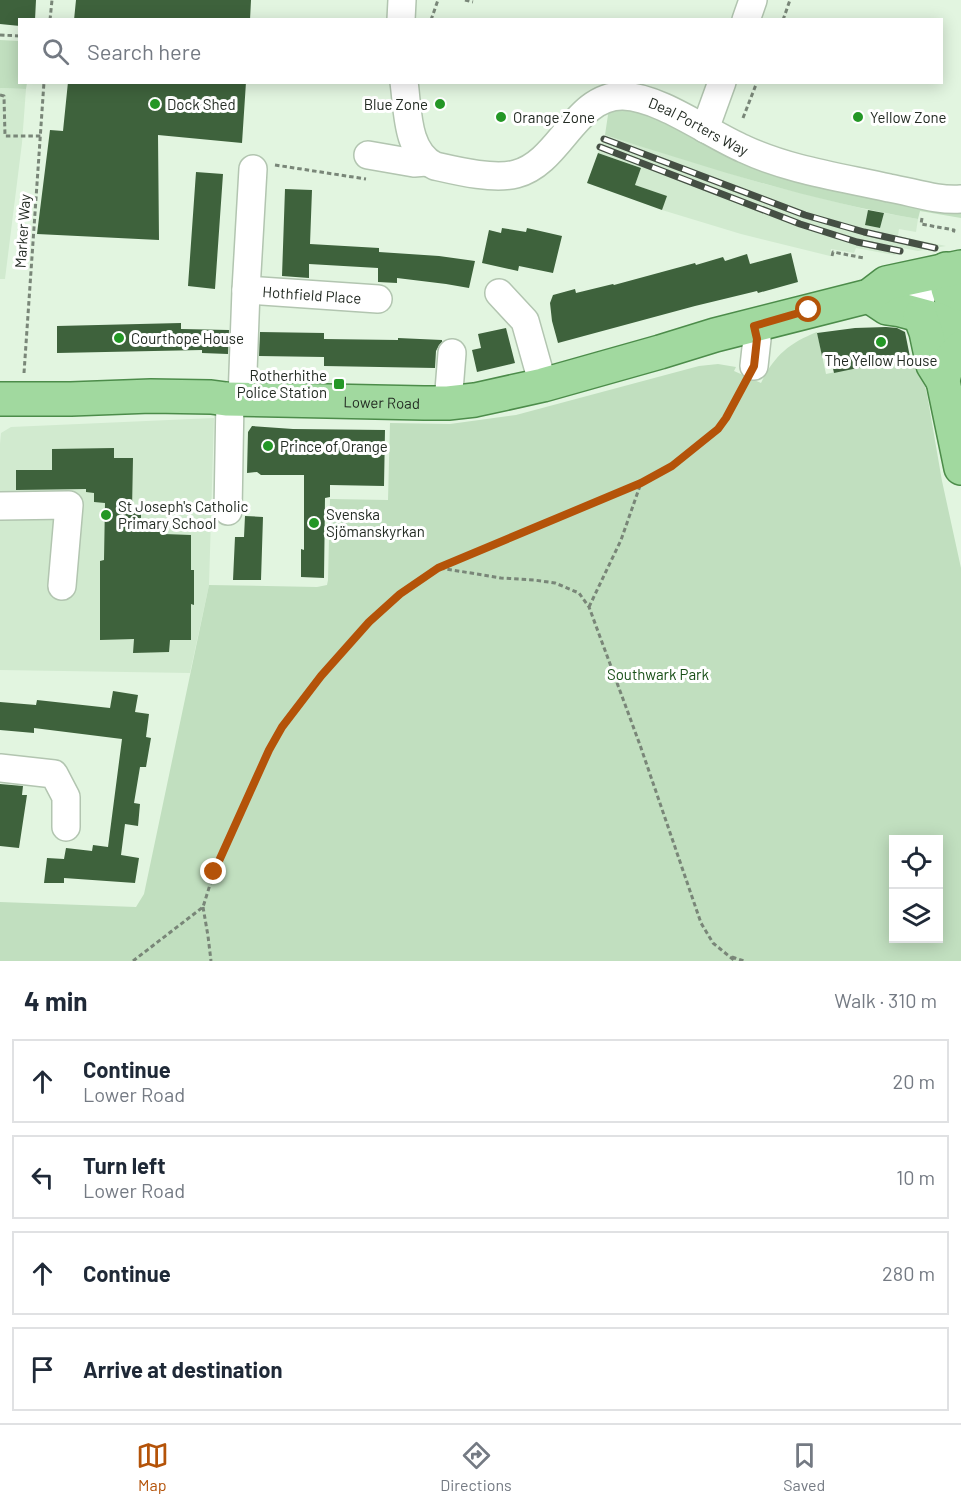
<!DOCTYPE html>
<html lang="en">
<head>
<meta charset="utf-8">
<style>
	:root { --surface:#fff; --page:#f6f6f7; --text:#1f2937; --muted:#747a83; --line:#e0e1e3; --accent:#b45309 }
	body { margin:0; font-family:Barlow,sans-serif; background:var(--page); color:var(--text) }
	.controls { position:absolute; right:18px; bottom:18px; display:grid; overflow:hidden; border-radius:0px; box-shadow:0 3px 15px #0003 }
	.controls button { width:54px; height:54px; display:grid; place-items:center; padding:0; border:0; border-bottom:2px solid var(--line); background:var(--surface); color:var(--text); font:30px sans-serif }
	.stop { position:absolute; width:18px; height:18px; margin:-14px; border:4px solid #b45309; border-radius:50%; background:#fff }
	.stop.end { background:#b45309; border-color:#fff; box-shadow:0 2px 6px #0008 }
	.list { margin:0; padding:0; list-style:none }
	h2 { display:flex; justify-content:space-between; align-items:center; height:78px; margin:0; padding:0 24px; font-size:26px }
	h2 small { font-size:20px; font-weight:400; color:var(--muted) }
	.list li { display:grid; grid-template-columns:39px 1fr auto; gap:18px; align-items:center; box-sizing:border-box; height:84px; margin:0 12px 12px; padding:0 12px; border:2px solid var(--line); border-radius:0px }
	.list b { display:block; font-size:22px; white-space:nowrap }
	.list p { margin:0; font-size:20px; white-space:nowrap; color:var(--muted) }
	.list em { font-size:20px; font-style:normal; color:var(--muted) }
	.icon { flex:none; width:33px; height:33px; fill:none; stroke:currentColor; stroke-width:2; stroke-linecap:round; stroke-linejoin:round }
	.map { position:relative; flex:none; width:961px; height:961px; overflow:hidden }
	.search { position:absolute; background:var(--surface); box-shadow:0 3px 15px #0003; left:18px; right:18px; top:18px; height:66px; display:flex; align-items:center; gap:15px; box-sizing:border-box; padding:0 21px; border-radius:0px; color:var(--muted); font-size:22px }
	.sheet { height:462px; background:var(--surface) }
	nav { display:flex; justify-content:space-around; align-items:center; box-sizing:border-box; height:84px; border-top:2px solid var(--line); background:var(--surface); font-size:16px; color:var(--muted) }
	nav a { display:grid; justify-items:center; gap:3px }
	nav .on { color:var(--accent) }
	.map>svg:first-child { display:block }
	.built { fill:#d1eacf }
	.green { fill:#c1dfbf; fill-rule:evenodd }
	.building { fill:#3e623c }
	.lines { fill:none; stroke-linecap:round; stroke-linejoin:round }
	.minor-casing { stroke:#b2c5b0; stroke-width:30 }
	.major-casing { stroke:#4c8c4a; stroke-width:36 }
	.path { stroke:#798678; stroke-width:3; stroke-dasharray:4.5 3; stroke-linecap:butt }
	.minor { stroke:#fff; stroke-width:27 }
	.major { stroke:#a1d99f; stroke-width:33 }
	.rail-casing { stroke:#454f44; stroke-width:7 }
	.rail { stroke:#fff; stroke-width:4.5; stroke-dasharray:14; stroke-linecap:butt }
	.route { stroke:#b45309; stroke-width:8 }
	.poi-dot { fill:#249726; stroke:#fff; stroke-width:2 }
	.labels { text-anchor:middle; dominant-baseline:central; stroke-width:6; stroke-linejoin:round; paint-order:stroke }
	.poi-label { font-size:15px; fill:#232b23; stroke:#fff; text-anchor:start }
	.street-label { font-size:15px; fill:#232b23; stroke:#fff }
	.park-label { font-size:15px; fill:#184f17; stroke:#fff }
</style>
</head>
<body>
<div class="map">
<svg width="961" height="961" viewBox="0 0 961 961">
	<rect width="100%" height="100%" fill="#e2f5e0"/>
	<path class="built" d="M0,88L26,89L22,143L5,279H0Z
		M605,135L761,183L868,210L865,225L880,228L884,213L918,219L916,232L899,229L898,236L946,246L918,251L902,248L899,254L894,255L856,248L854,253L831,249L830,256L741,234L662,210L666,196L635,185L641,168L598,153Z
		M214,418L209,585L190,673L0,670V444L1,433L11,427Z"/>
	<path class="green" d="M0,40L19,41L20,82L27,83L26,89L0,88Z
		M624,105L961,207V218L920,211L918,219C811,201 709,168 605,135L609,108Z
		M817,332L826,374L917,355L927,394L942,481L961,568V961H0V902L136,907L144,894L209,585L317,587L327,585L328,580L330,499L388,500L390,423L450,424L516,415L699,366L718,364L736,367L734,371L761,383C774,356 789,343 817,332ZM894,840H938V938H894Z"/>
	<path class="building" d="M0,0H36L35,20H20V26L0,24Z
		M76,0H251L250,20H74Z
		M68,82H246L242,143L158,135L159,240L37,234L50,130L63,131Z
		M598,153L641,168L635,185L667,196L662,210L587,183Z
		M196,172L223,174L215,289L188,286Z
		M285,189L312,190L310,244L379,248V252L439,256L475,261L469,288L446,284L397,278V283L378,282V268L309,264V278L282,276Z
		M868,210L884,213L880,228L865,225Z
		M502,228L526,232L527,228L562,236L553,273L519,266L518,271L482,263L489,230L501,233Z
		M791,253L798,282L758,293L757,291L695,306L558,343L552,321L550,303L553,295L575,289L576,293L613,284L614,285L695,263L696,265L723,257L725,261L747,254L750,264Z
		M181,323V329L229,330L228,354L202,353V350L57,353V326Z
		M886,327L897,328L905,332L910,357L834,373L830,355L822,356L817,333L855,328Z
		M506,328L515,363L477,372L472,350L481,348L478,334Z
		M260,332L324,333V339L398,340V338L442,340V342L439,345L436,351L435,368L324,366V357L259,356Z
		M252,426L293,429L385,430L384,486L330,485V497L325,498L324,578L301,577V549L304,550V475H261L257,472L247,473L248,432Z
		M114,448V458H133L132,510H141V522L152,523V527H163L164,534L191,535V570H194V605L191,604V640H170L169,652L133,653L134,639L100,640V561L104,560L105,503L94,502V493L86,492V489L16,490V470H52V449Z
		M245,516L263,517L261,580H233L235,537H244Z
		M113,691L138,695L135,712L149,714L146,737L151,738L146,767H140L134,803L140,804L138,826L125,824L121,855L139,858L135,883L64,878V883H44L47,858L64,859L66,848L92,851L93,845L108,847L122,739L34,728V733L0,730V702L36,705L37,700L110,708Z
		M0,784L23,786L22,795H27L19,848L0,846Z"/>
	<g class="lines">
		<g class="minor-casing">
			<g id="minor">
				<path d="M401,20L402,0"/>
				<path d="M746,20L753,0"/>
				<path id="s1" d="M404,82C408,110 406,152 435,166C457,171 494,180 516,174C560,163 575,95 623,96C660,97 709,134 744,149C789,170 840,177 889,188C913,192 937,201 961,199"/>
				<path d="M705,129L722,82"/>
				<path d="M368,155L414,163L426,162"/>
				<path id="s2" d="M246,290L378,299"/>
				<path d="M499,293L525,321L543,385"/>
				<path d="M920,316C917,291 929,283 946,269"/>
				<path d="M754,366L757,339L754,326"/>
				<path d="M242,399L246,290L253,169"/>
				<path d="M448,403L452,353"/>
				<path d="M0,506L69,505L62,586"/>
				<path d="M228,511L230,399"/>
				<path d="M0,768L54,774L66,797V827"/>
			</g>
		</g>
		<g class="major-casing">
			<g id="major">
				<path d="M946,269C945,286 951,301 961,314"/>
				<path d="M869,296L887,308L901,310L938,320L948,325L961,327"/>
				<path d="M920,316L926,332L933,365L943,381"/>
				<path d="M961,348C950,358 946,366 943,381L961,468"/>
				<path id="s3" d="M0,399H71L151,396L211,397L226,399L424,403H448L475,400L543,385L660,352L715,335L869,296L886,283L961,267"/>
			</g>
		</g>
		<path class="path" d="M465,0L473,2
			M50,20L52,0
			M431,20L438,0
			M783,20L790,0
			M0,35L20,36
			M0,95L4,96L5,136H41
			M743,118L757,82
			M275,165L366,179
			M922,218L921,224L954,230L953,234
			M832,256L833,252L864,258
			M24,373L44,82
			M440,568L501,578L534,580L555,583L579,593L589,607L640,745L701,923L713,943L735,961
			M589,607L621,540L641,483
			M203,907L208,936L211,961
			M732,957L744,961
			M133,961L203,907L214,872L224,850L269,750L282,727L321,676L369,622L400,594L438,568L641,483L672,466L718,429L726,418L745,384"/>
		<use href="#minor" class="minor"/>
		<use href="#major" class="major"/>
		<g class="rail-casing">
			<path id="rail" d="M604,139L805,215L864,232L935,248
				M600,147L800,224L857,242L900,251"/>
		</g>
		<use href="#rail" class="rail"/>
	</g>
	<g class="lines">
		<path class="route" d="M214,872L269,750L282,727L321,676L369,622L400,594L438,568L641,483L672,466L718,429L726,418L754,366L757,339L754,326L809,310"/>
	</g>
	<g class="poi-dot">
		<circle cx="155" cy="104" r="6"/>
		<circle cx="440" cy="104" r="6"/>
		<circle cx="501" cy="117" r="6"/>
		<circle cx="858" cy="117" r="6"/>
		<circle cx="119" cy="338" r="6"/>
		<circle cx="881" cy="342" r="6"/>
		<rect x="333" y="378" width="12" height="12" rx="3"/>
		<circle cx="268" cy="446" r="6"/>
		<circle cx="106" cy="515" r="6"/>
		<circle cx="314" cy="523" r="6"/>
	</g>
	<g class="labels">
		<g class="poi-label">
			<text x="167" y="104">Dock Shed</text>
			<text x="428" y="104" text-anchor="end">Blue Zone</text>
			<text x="513" y="117">Orange Zone</text>
			<text x="870" y="117">Yellow Zone</text>
			<text x="131" y="338">Courthope House</text>
			<text x="881" y="360" text-anchor="middle">The Yellow House</text>
			<text x="327" y="375" text-anchor="end">Rotherhithe<tspan x="327" dy="17">Police Station</tspan></text>
			<text x="280" y="446">Prince of Orange</text>
			<text x="118" y="506">St Joseph's Catholic<tspan x="118" dy="17">Primary School</tspan></text>
			<text x="326" y="514">Svenska<tspan x="326" dy="17">Sjömanskyrkan</tspan></text>
		</g>
		<g class="street-label">
			<text stroke="none"><textPath href="#s1" startOffset="394">Deal Porters Way</textPath></text>
			<text transform="translate(22 231) rotate(-86)">Marker Way</text>
			<text stroke="none"><textPath href="#s2" startOffset="66">Hothfield Place</textPath></text>
			<text stroke="none"><textPath href="#s3" startOffset="382">Lower Road</textPath></text>
		</g>
		<g class="park-label">
			<text x="658" y="674">Southwark Park</text>
		</g>
	</g>
</svg>
<div class="controls">
<button><svg class="icon" aria-label="locate" viewBox="0 0 24 24"><circle cx="12" cy="12" r="6"/><path d="M12 2v4M12 18v4M2 12h4M18 12h4"/></svg></button>
<button><svg class="icon" aria-label="layers" viewBox="0 0 24 24"><path d="M12 4l9 5-9 5-9-5zM3 14l9 5 9-5"/></svg></button>
</div>
<div class="stop" style="left:809px;top:310px"></div>
<div class="stop end" style="left:214px;top:872px"></div>
<div class="search"><svg class="icon" aria-label="search" viewBox="0 0 24 24"><circle cx="10" cy="10" r="6"/><path d="M15 15l6 6"/></svg>Search here</div>
</div>
<section class="sheet">
<h2>4 min<small>Walk · 310 m</small></h2>
<ul class="list">
<li><svg class="icon" aria-label="ahead" viewBox="0 0 24 24"><path d="M12 20V5M6 11l6-6 6 6"/></svg><div><b>Continue</b><p>Lower Road</p></div><em>20 m</em></li>
<li><svg class="icon" aria-label="left" viewBox="0 0 24 24"><path d="M17 20v-9H6M10 6l-5 5 5 5"/></svg><div><b>Turn left</b><p>Lower Road</p></div><em>10 m</em></li>
<li><svg class="icon" aria-label="ahead" viewBox="0 0 24 24"><path d="M12 20V5M6 11l6-6 6 6"/></svg><div><b>Continue</b></div><em>280 m</em></li>
<li><svg class="icon" aria-label="arrive" viewBox="0 0 24 24"><path d="M6 21V4h12l-3 4 3 4H6"/></svg><div><b>Arrive at destination</b></div></li>
</ul>
</section>
<nav>
<a class="on"><svg class="icon" aria-label="map" viewBox="0 0 24 24"><path d="M3 6l6-2 6 2 6-2v14l-6 2-6-2-6 2zM9 4v14M15 6v14"/></svg>Map</a>
<a><svg class="icon" aria-label="directions" viewBox="0 0 24 24"><path d="M12 3l9 9-9 9-9-9zM9 14v-3h6M13 9l2 2-2 2"/></svg>Directions</a>
<a><svg class="icon" aria-label="saved" viewBox="0 0 24 24"><path d="M7 4h10v16l-5-4-5 4z"/></svg>Saved</a>
</nav>
</body>
</html>
